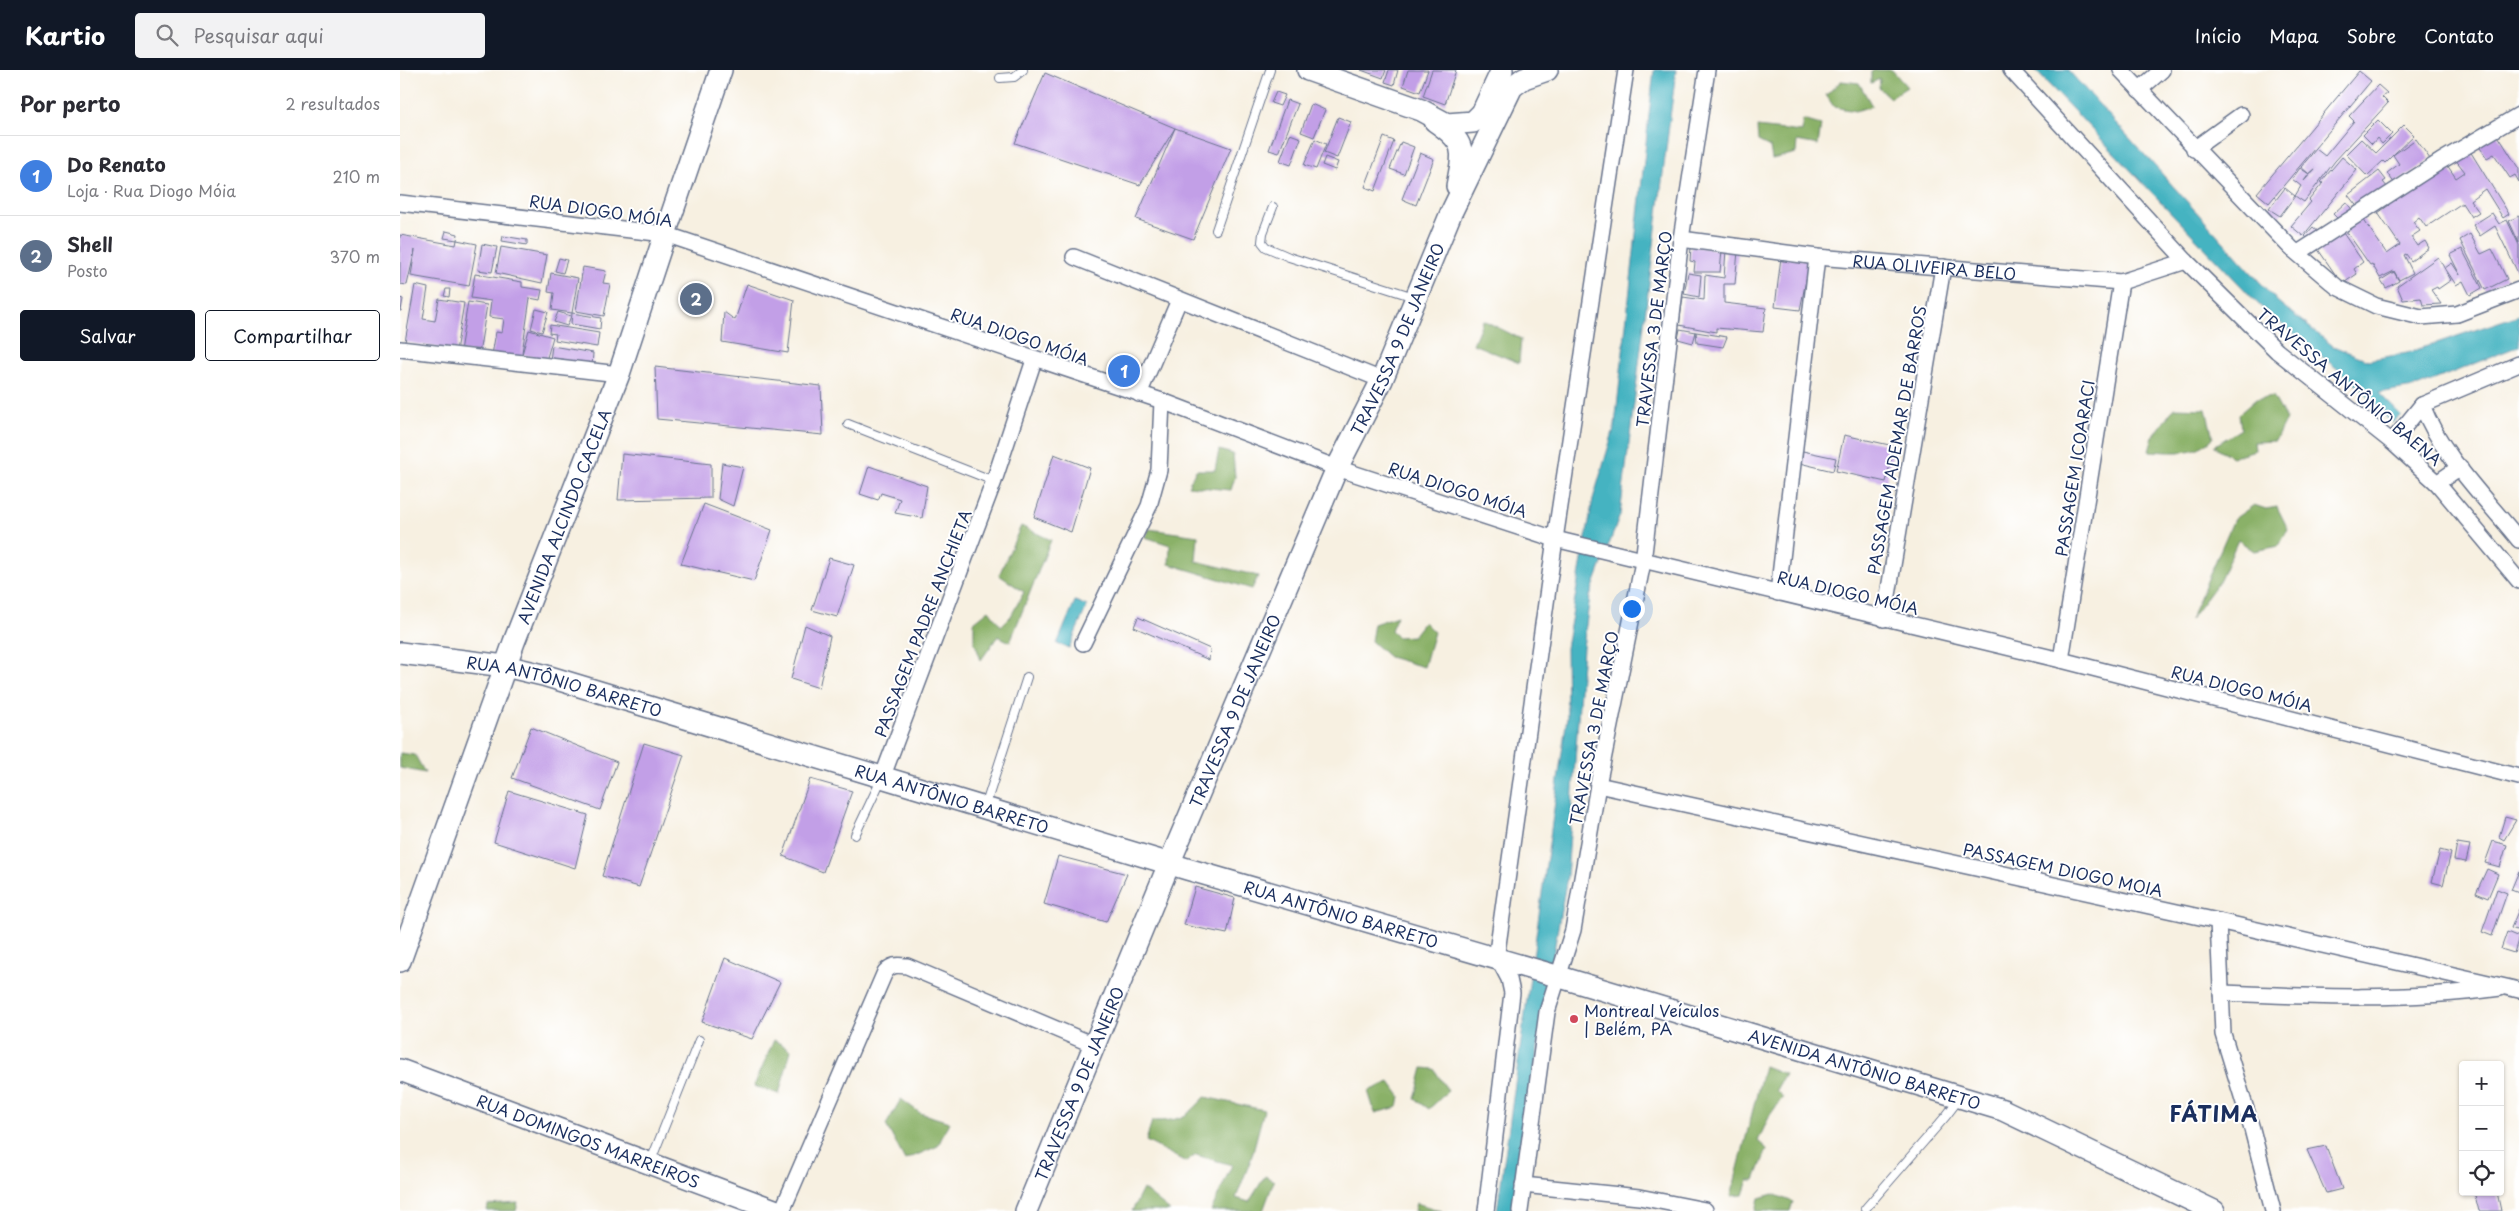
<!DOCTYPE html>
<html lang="pt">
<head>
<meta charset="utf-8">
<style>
	:root { --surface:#fff; --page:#f2f2f3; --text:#2b2b33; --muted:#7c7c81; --line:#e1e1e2; --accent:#111827 }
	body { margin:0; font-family:"Playpen Sans",sans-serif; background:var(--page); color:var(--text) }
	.controls { position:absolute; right:15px; bottom:15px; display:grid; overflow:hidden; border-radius:5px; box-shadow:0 1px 4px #0004 }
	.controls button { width:45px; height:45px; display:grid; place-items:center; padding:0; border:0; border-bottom:1px solid var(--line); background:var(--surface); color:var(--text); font:25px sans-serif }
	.you { position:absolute; left:1231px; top:538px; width:18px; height:18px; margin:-12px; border:4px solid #fff; border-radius:50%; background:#1a73e8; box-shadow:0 0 0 8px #1a73e833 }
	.badge { display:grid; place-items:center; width:32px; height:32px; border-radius:50%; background:var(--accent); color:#fff; font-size:16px; font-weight:700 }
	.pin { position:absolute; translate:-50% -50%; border:2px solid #fff; box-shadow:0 1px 5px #0006 }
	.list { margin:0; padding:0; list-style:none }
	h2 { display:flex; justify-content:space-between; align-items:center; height:65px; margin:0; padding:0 20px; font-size:21px }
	h2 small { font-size:16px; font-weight:400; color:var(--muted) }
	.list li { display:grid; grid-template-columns:32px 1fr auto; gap:15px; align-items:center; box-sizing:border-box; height:80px; padding:0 20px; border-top:1px solid var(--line) }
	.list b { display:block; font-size:19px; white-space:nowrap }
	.list p { margin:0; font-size:16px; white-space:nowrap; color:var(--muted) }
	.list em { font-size:16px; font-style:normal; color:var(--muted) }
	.actions { display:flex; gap:10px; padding:15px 20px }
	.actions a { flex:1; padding:11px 0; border:1px solid var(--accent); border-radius:5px; text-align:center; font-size:18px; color:var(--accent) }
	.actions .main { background:var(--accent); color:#fff }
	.icon { flex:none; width:28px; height:28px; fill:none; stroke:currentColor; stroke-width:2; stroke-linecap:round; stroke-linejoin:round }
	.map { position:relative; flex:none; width:2119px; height:1141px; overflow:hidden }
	header { display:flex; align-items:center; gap:30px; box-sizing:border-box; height:70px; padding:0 25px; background:var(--accent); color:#fff }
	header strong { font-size:24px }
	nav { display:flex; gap:28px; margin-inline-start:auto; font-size:18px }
	.search { width:350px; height:45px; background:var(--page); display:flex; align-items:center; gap:12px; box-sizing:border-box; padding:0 18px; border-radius:5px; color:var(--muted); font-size:19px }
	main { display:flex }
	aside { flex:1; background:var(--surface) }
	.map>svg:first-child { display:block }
	.forest { fill:#8ab167; stroke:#527062 }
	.water { fill:#45b3c1; stroke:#307190 }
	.building { fill:#c29fe7 }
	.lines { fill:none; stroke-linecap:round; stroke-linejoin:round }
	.lane-casing { stroke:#68738c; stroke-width:10 }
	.street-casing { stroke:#68738c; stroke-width:18 }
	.secondary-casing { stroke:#68738c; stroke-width:24 }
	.lane { stroke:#fff; stroke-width:8 }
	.street { stroke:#fff; stroke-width:15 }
	.secondary { stroke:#fff; stroke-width:21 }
	.poi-dot { fill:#d1495b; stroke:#fff; stroke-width:2 }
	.labels { text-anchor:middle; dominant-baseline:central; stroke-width:4; stroke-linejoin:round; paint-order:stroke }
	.street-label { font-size:16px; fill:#1b2f5e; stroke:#fff }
	.poi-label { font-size:16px; fill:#1b2f5e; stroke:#fff; text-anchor:start }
	.district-label { font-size:21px; font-weight:bold; letter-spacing:1px; fill:#1b2f5e; stroke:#fff }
</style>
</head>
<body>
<header>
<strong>Kartio</strong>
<div class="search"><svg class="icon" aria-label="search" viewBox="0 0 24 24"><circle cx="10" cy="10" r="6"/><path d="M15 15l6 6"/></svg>Pesquisar aqui</div>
<nav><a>Início</a><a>Mapa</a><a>Sobre</a><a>Contato</a></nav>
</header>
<main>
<aside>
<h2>Por perto<small>2 resultados</small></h2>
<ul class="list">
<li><span class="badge" style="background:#3f7fe0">1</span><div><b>Do Renato</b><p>Loja · Rua Diogo Móia</p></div><em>210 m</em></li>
<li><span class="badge" style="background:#5c6f8a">2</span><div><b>Shell</b><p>Posto</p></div><em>370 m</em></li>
</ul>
<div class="actions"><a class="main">Salvar</a><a>Compartilhar</a></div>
</aside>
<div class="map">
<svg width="2119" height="1141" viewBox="0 0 2119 1141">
	<rect width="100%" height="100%" fill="#fff"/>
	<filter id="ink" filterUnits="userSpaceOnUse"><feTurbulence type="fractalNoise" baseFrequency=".02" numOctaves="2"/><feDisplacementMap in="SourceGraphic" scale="10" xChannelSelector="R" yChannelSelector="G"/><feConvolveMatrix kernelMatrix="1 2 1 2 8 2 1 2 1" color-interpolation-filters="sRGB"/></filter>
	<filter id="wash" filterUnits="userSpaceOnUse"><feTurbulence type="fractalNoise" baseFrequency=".0096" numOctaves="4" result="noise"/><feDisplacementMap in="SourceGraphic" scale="20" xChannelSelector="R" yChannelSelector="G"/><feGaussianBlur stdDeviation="1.12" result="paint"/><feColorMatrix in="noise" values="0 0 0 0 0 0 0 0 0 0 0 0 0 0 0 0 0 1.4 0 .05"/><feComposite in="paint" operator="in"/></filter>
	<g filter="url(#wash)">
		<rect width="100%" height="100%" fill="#f7f0e1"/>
		<path class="forest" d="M1475,0H1492L1507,17L1490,28L1479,18L1480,9L1471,13V2Z
			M1441,11L1459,13L1472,36L1455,41L1434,37L1426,25Z
			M1403,50L1421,55L1418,75L1397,71L1396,83L1372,89L1370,77L1358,71L1357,57L1402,62Z
			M1083,250L1121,269L1119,293L1073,274Z
			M1873,326L1886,349L1875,371L1854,372L1855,380L1832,387L1814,376L1841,359L1839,344L1856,329Z
			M1774,338L1806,339L1813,368C1795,386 1772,382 1749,381L1753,367Z
			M819,380L833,384L835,407L831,420L788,416L796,400H815Z
			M1854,435L1866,439L1877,437L1888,459L1879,476L1854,481L1838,470L1820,510L1790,550L1834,449Z
			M621,456L651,470L610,572L598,566L581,590L574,571V552L589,540L601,556L611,546L624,522L599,505Z
			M749,459L798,466L796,491L858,506L852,519L769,494L770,475L745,467Z
			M997,546L991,560L997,567L1013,566L1024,552L1034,562L1024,597L989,587L971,571L974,554Z
			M0,683L15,685L25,703L0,698Z
			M374,970L391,980L379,1024L354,1016Z
			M1364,996L1385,1004L1376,1020L1383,1027L1370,1045L1358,1071L1367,1079L1355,1110H1348L1343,1125L1331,1126Z
			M1023,998L1034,999L1048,1021L1029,1039L1015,1029Z
			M990,1012L1000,1026L998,1037L975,1043L968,1021Z
			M805,1027L864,1040L851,1089L836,1128L849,1132L865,1106L874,1111L863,1141H811L832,1095L796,1085L786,1092L746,1071L752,1051C780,1051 786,1048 805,1027Z
			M501,1029L520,1043L549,1052L538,1076L505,1090L486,1055Z
			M743,1119L770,1141H732Z
			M1373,1124L1393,1132L1390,1141H1356L1359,1128Z
			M118,1133L116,1141H87L88,1135Z
			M1016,1133L1042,1141H1014Z"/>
		<path class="water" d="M1254,0H1276L1220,445L1190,526L1183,577L1167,807L1145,931L1113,1141H1097L1167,647L1166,578L1193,429L1215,355Z
			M1635,0H1668L1878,232L1933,276L1968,290L2007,283L2119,245V276L2019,316L1979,323L2001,345L1992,353L1956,314L1863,239Z
			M675,531L687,536L669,578L657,574Z"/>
		<g id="blocks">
			<path class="building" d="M961,0H986L983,8Z
				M989,0H998L994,15L985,12Z
				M1008,0H1028L1020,22L1003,16Z
				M1032,0H1056L1045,34L1023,26Z
				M1959,1L1971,11L1869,133L1857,123Z
				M645,3L775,58L831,78L793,169L736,149L775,58L740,115L615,73Z
				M1978,15L1987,23L1982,27L1988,33L1935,91L1904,132L1895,126L1901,116L1892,109L1900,98L1909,104L1904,111L1916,98L1909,104L1901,97L1916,79L1925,86L1954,51L1949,46Z
				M876,22L885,25L880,36L871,33Z
				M887,30L898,34L879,83L869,80Z
				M911,34L925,40L914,67L901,62Z
				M938,47L951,52L937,88L924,83Z
				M1978,50L1992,64L1982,74L1977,68L1972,74L1963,65Z
				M2004,55L2014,65L1993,85L2016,69L2030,89L1995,114L1987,103L1999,94L1993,85L1985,93L1983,91L1967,106L1946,84L1961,69L1976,83Z
				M890,64L901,68L891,95L880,91Z
				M2097,64L2119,99V112L2115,105L2110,108L2094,84L2087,88L2078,75Z
				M984,67L994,71L975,121L965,117Z
				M915,69L926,74L916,99L904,95Z
				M1001,72L1014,77L1004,104L990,99Z
				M2070,81L2109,144L2103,148L2085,119L2070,130L2079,142L2071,147L2062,133L2026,157L2019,147L2013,152L2020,161L2011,167L2017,176L2025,171L2029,178L2011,191L2006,184L2004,185L2013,203L1999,210L1994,201L1980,208L1972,194L1970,195L1944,158L1961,146L1987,184L2000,175L1978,143L1989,135L1985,130L2047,95L2056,108L2065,102L2055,89Z
				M1020,83L1034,89L1016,135L1002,129Z
				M925,87L938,92L935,100L922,95Z
				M1942,87L1957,100L1903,166L1891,156L1911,132L1909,130L1923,113L1921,112Z
				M1979,101L1986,110L1983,112L1988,118L1959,139L1948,125Z
				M1885,118L1895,126L1880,146L1869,139Z
				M1946,132L1954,142L1942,153L1933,144Z
				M2092,143L2099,154L2107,150L2119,175V205L2095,156L2080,166L2073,155Z
				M2119,146V173L2109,151Z
				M1913,157L1921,164L1912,173L1905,166Z
				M1941,160L1963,192L1954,199L1957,204L1942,214L1917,178Z
				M46,161L58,164L57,170L77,174L69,216L11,206L15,180L7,215L0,214V165L56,175L57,170L44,168Z
				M2070,164L2081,184L2092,179L2107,209L2085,220L2060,170Z
				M103,166L127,170V175L102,171Z
				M82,174L97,177L92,202L78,200Z
				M1291,176L1322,180L1320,202H1294L1295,192L1290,191Z
				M101,177L147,185L142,213L96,203Z
				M2062,179L2082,218L2070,225L2063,211L2056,215L2045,198L2052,193L2060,205L2050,185Z
				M1326,180L1338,181L1335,214H1324V233L1366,238L1363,262L1316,258V262L1279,255L1283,227L1304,230L1305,205L1324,208Z
				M1381,187L1410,190L1400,240L1375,237Z
				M2038,187L2051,210L2038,219L2037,217L2031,220L2041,234L2023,235L2021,228L2003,230L1997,216Z
				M159,188L167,190L163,203L155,201Z
				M183,197L206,201L203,213L210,214L204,246L176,241Z
				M1994,202L1999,211L1986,218L1981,210Z
				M151,203L178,208L172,243L201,248L200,259L171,254L172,243L152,240L154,223L148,222Z
				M1288,203L1301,205L1299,227L1284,224Z
				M75,204L122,212V217L142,220L140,230L130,228L121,290L92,285L96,262L102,263L104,249L89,247L91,231L71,228Z
				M347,214L394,230L388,283L322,272L324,242L335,250Z
				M15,215L28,218L23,249L35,251L39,229L64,233L56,281L5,272Z
				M46,219H50L49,227L44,226Z
				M0,228L3,229L1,241H0Z
				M68,232L87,235L79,284L60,281Z
				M136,239L148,242L142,262L131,259Z
				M158,242L171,246L167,256L154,252Z
				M150,255L199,263L197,277L155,270L156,264L149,263Z
				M1280,259L1296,262L1293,273L1278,269Z
				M129,260L153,267L146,291L122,284Z
				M1296,262L1327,267L1323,277L1297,273Z
				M152,276L193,283L192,297L150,290Z
				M255,297L421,316L423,365L257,349Z
				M1444,365L1494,376L1486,412L1436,401Z
				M1398,380L1436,388L1433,401L1395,392Z
				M222,384L311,394V428L218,430Z
				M654,384L690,398L671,462L634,447Z
				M322,393L343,397L333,436L318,429Z
				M469,396L527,416L522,448L495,443L500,429L481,423L478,430L460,424Z
				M304,434L372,460L354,511L281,494Z
				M429,488L454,495L437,547L412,540Z
				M738,547L810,579L809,590L734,557Z
				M405,555L430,566L419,618L391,609Z
				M131,657L217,692L200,740L112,708Z
				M244,673L284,685L239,817L202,806Z
				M410,709L452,721L423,802L383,786Z
				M109,721L188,745L175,798L94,772Z
				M2105,747L2116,750L2104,770L2099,767Z
				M2093,771L2107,775L2100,797L2085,793Z
				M2057,773L2070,775L2066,792L2054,790Z
				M2040,780L2051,783L2043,815L2032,812Z
				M658,786L727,804L706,852L644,834Z
				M2087,799L2098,804L2088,828L2076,823Z
				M2119,801V823L2111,820Z
				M795,817L835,828L827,864L784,855Z
				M2097,819L2107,823L2092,866L2082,862Z
				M2119,839V861L2111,858Z
				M2107,862L2119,867L2114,883L2101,879Z
				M325,888L380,912L352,969L302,952Z
				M1926,1076L1942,1119L1926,1123L1907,1080Z
				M2074,1122H2097L2101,1141H2079Z"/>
		</g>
	</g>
	<g filter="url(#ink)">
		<use href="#blocks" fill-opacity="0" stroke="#68738c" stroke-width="1"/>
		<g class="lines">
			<g class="lane-casing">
				<path id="lane" d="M600,8L614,7L623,0
					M873,137L863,163L862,172L866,177L889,187L1014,227
					M816,160L870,0
					M448,354L594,411
					M585,737L627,607
					M455,765L482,708
					M250,1093L299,970
					M1465,1139L1546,1046L1559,1029"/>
			</g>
			<g class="street-casing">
				<g id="street">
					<path d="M1611,0L1786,191L1877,281L1992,372L2037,413L2119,511"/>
					<path d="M1721,0L1891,178L1937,217L1976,236L2021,247L2057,244L2119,220"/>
					<path d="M1739,20L1762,0"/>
					<path d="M1794,79L1841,45"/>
					<path d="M0,133L265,164L762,331L937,398L1155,469L1661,590L2119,707"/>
					<path id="s1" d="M1281,169L1417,187L1721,212L1786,191"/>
					<path d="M1898,183L2041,91L2119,45"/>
					<path d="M674,187L982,310"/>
					<path d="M0,279L219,304"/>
					<path d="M739,324L779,230"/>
					<path d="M2022,335C2041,385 2086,429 2119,470"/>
					<path d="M1992,372L2022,335L2119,294"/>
					<path d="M2037,413L2060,397"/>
					<path d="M1378,523L1417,187"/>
					<path d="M1484,549L1543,197"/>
					<path d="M683,573L749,436L759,400L762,331"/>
					<path d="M1661,590L1721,212"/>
					<path d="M482,708L594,411L634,290"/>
					<path d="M1198,715L1818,851L2119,920"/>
					<path d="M1818,851L1823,964L1852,1059L1873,1141"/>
					<path d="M1096,889L1155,469L1226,0"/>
					<path d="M1821,923C1915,927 2007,931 2100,918"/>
					<path d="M1123,1115L1239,1127L1305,1140"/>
					<path d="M382,1141L485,902C492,894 497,895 507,896L694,975"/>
					<path d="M1086,1141L1112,923L1109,909L1099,890"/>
					<path d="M1120,1141L1147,942L1173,860L1198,715L1243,492L1281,169L1307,0"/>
				</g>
			</g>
			<g class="secondary-casing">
				<g id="secondary">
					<path d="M908,0L1021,40L1047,54L1073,52L1082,43L1102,0"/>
					<path d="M1035,51C1067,73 1064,80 1057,116"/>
					<path id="s2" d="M0,583L105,596L143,605L787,799L1160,907L1603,1040L1814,1141"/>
					<path id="s3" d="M0,891L114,572L219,304L265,164L321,0"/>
					<path id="s4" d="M0,1000L377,1141"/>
					<path id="s5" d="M626,1141L769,794L937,398L982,310L1051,143L1112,17L1124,8L1147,0"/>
				</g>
			</g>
			<use href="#lane" class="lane"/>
			<use href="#street" class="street"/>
			<use href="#secondary" class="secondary"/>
		</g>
	</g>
	<circle class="poi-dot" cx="1174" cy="949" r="5"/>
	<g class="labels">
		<g class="street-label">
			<text transform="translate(201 140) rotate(8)">RUA DIOGO MÓIA</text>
			<text stroke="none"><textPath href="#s1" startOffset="255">RUA OLIVEIRA BELO</textPath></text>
			<text transform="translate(1253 259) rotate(-83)">TRAVESSA 3 DE MARÇO</text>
			<text transform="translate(620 266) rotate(19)">RUA DIOGO MÓIA</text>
			<text stroke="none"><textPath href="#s5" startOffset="948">TRAVESSA 9 DE JANEIRO</textPath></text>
			<text transform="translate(1950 316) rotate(40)">TRAVESSA ANTÔNIO BAENA</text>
			<text transform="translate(1496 370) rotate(-80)">PASSAGEM ADEMAR DE BARROS</text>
			<text transform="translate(1674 398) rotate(-81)">PASSAGEM ICOARACI</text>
			<text transform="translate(1058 419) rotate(18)">RUA DIOGO MÓIA</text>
			<text stroke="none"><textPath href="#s3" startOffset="474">AVENIDA ALCINDO CACELA</textPath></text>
			<text transform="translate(1448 522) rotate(13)">RUA DIOGO MÓIA</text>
			<text transform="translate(522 553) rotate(-69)">PASSAGEM PADRE ANCHIETA</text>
			<text stroke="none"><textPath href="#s2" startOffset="168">RUA ANTÔNIO BARRETO</textPath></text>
			<text transform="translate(1842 618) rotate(14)">RUA DIOGO MÓIA</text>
			<text stroke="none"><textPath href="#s5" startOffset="542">TRAVESSA 9 DE JANEIRO</textPath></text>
			<text transform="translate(1193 658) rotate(-79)">TRAVESSA 3 DE MARÇO</text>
			<text stroke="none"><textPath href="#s2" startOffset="572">RUA ANTÔNIO BARRETO</textPath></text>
			<text transform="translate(1663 799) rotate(12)">PASSAGEM DIOGO MOIA</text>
			<text stroke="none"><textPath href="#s2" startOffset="978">RUA ANTÔNIO BARRETO</textPath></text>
			<text stroke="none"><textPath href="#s2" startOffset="1524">AVENIDA ANTÔNIO BARRETO</textPath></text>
			<text stroke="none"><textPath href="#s5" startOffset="138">TRAVESSA 9 DE JANEIRO</textPath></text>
			<text stroke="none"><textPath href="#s4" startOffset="201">RUA DOMINGOS MARREIROS</textPath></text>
		</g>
		<g class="poi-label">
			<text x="1184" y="940">Montreal Veículos<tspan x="1184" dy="18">| Belém, PA</tspan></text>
		</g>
		<g class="district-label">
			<text x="1814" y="1043">FÁTIMA</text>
		</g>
	</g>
</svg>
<div class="controls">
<button>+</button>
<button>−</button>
<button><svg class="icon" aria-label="locate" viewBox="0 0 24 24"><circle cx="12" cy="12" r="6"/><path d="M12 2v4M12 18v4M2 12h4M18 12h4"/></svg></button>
</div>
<div class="you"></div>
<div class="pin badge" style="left:724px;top:301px;background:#3f7fe0">1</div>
<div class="pin badge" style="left:296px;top:229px;background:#5c6f8a">2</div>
</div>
</main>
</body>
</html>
